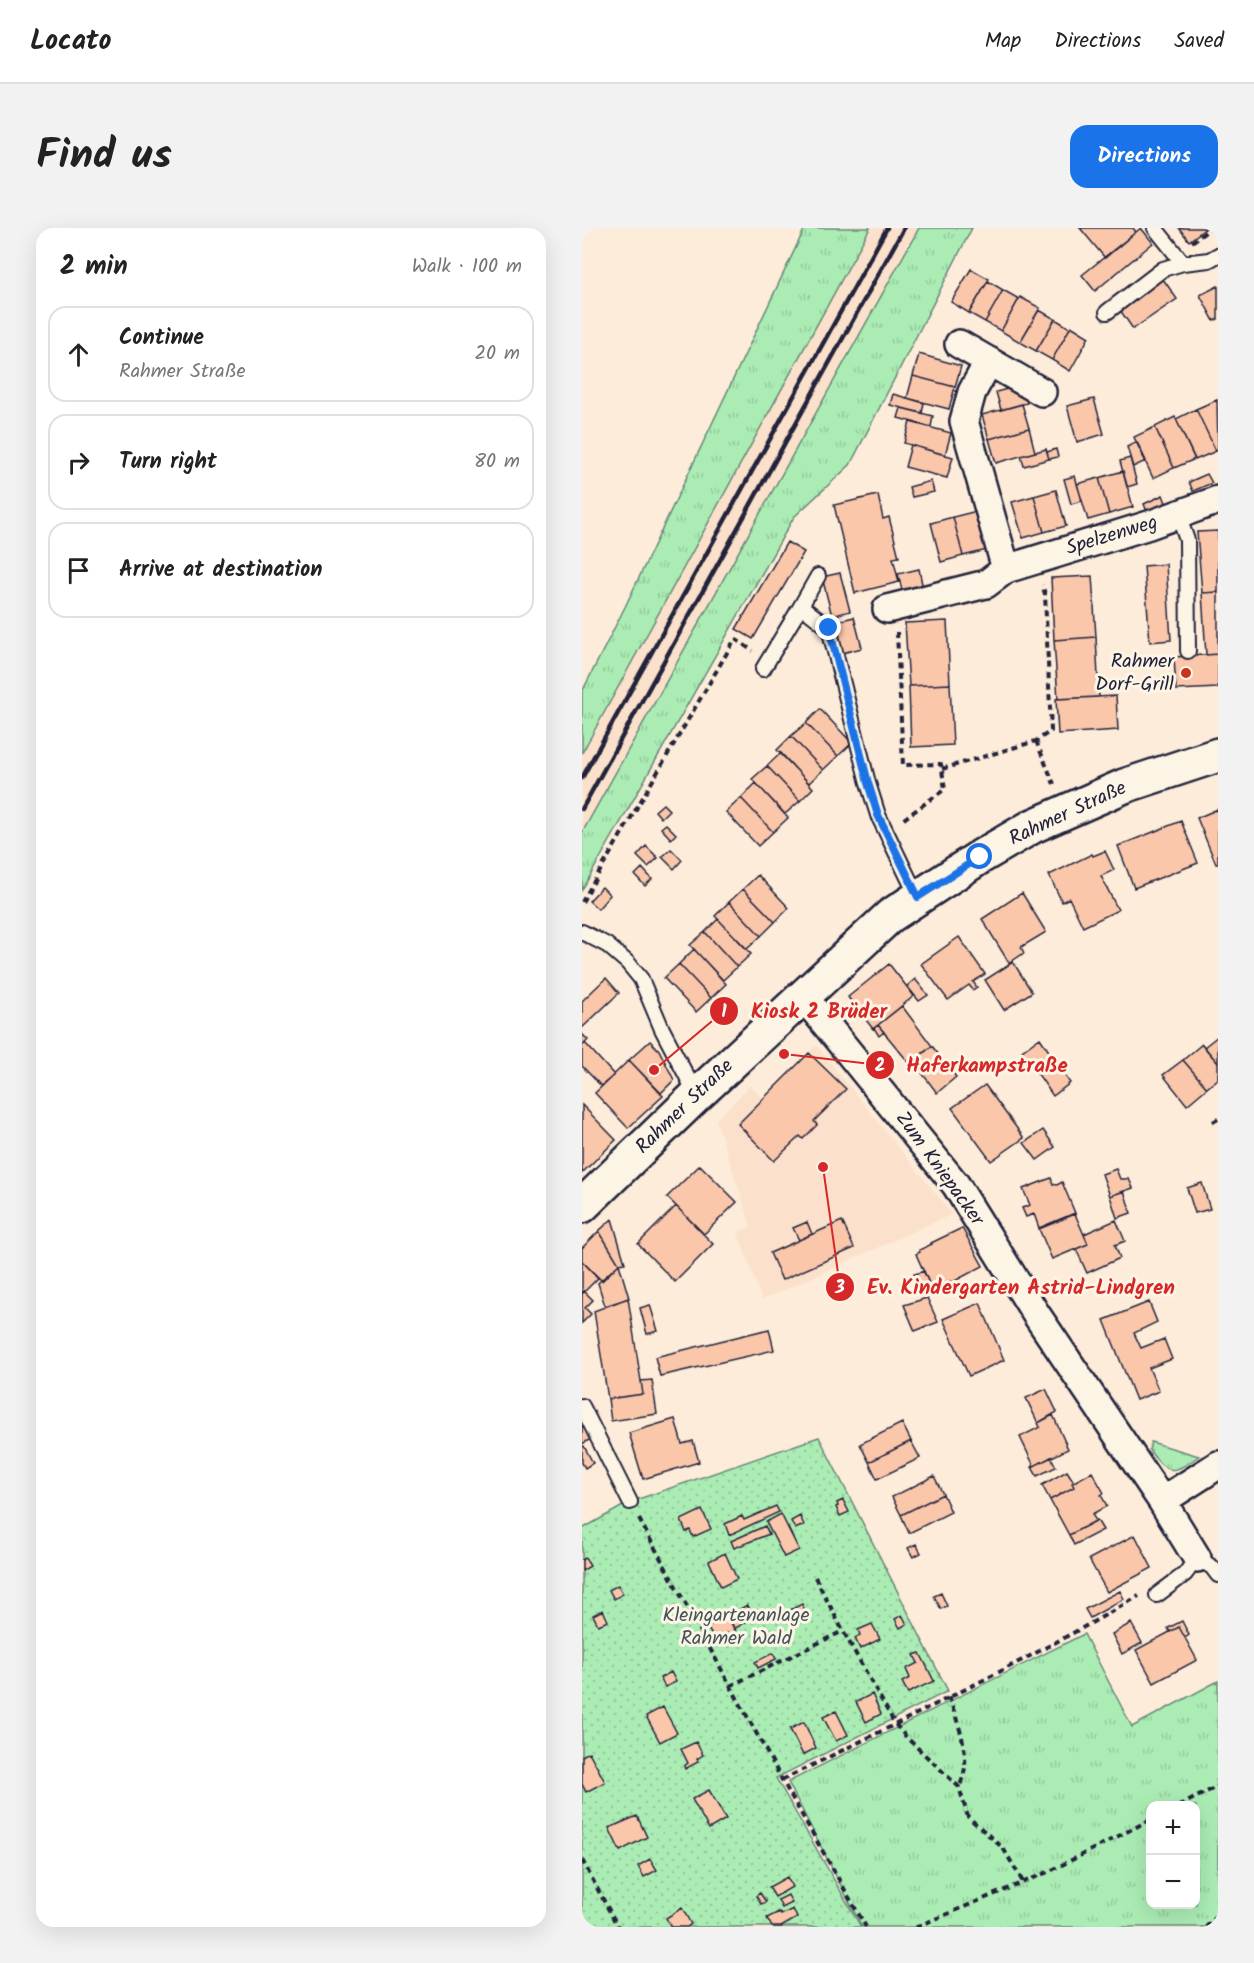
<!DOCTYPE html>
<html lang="en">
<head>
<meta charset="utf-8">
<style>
	:root { --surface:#fff; --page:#f2f2f2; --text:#222; --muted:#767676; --line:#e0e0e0; --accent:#1a73e8 }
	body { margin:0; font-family:Kalam,sans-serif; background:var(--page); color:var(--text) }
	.controls { position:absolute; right:18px; bottom:18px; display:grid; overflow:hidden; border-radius:12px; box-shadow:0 6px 24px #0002 }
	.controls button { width:54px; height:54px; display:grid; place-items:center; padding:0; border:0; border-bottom:2px solid var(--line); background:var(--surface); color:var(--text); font:30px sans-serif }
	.stop { position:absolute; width:18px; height:18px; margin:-14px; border:4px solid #1a73e8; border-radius:50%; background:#fff }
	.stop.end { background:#1a73e8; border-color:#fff; box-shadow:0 2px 6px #0008 }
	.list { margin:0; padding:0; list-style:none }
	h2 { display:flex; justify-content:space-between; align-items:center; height:78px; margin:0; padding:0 24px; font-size:26px }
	h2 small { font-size:20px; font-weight:400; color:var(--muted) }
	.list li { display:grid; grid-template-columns:39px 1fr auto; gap:18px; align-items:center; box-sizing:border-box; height:96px; margin:0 12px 12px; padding:0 12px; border:2px solid var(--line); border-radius:18px }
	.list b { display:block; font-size:22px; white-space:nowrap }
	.list p { margin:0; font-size:20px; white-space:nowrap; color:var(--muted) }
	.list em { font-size:20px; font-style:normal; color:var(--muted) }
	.icon { flex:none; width:33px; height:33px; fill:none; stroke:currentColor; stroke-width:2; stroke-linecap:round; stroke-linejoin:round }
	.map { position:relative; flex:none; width:636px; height:1699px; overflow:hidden; border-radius:18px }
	header { display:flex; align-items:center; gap:36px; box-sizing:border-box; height:84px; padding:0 30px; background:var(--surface); border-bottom:2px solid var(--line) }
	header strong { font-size:28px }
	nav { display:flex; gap:33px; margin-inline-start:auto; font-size:21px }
	.intro { display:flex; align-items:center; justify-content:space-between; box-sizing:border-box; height:144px; padding:0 36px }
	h1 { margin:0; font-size:42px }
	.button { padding:15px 27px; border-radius:18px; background:var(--accent); color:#fff; font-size:21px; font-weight:700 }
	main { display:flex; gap:36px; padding:0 36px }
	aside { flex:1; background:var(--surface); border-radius:18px; box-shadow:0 6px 24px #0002 }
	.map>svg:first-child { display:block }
	.built { fill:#fbe1cb }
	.grass { fill:url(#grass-tufts); stroke:#668778; stroke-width:1.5; fill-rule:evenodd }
	.garden { fill:url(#garden-dots); stroke:#668778; stroke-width:1.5 }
	.building { fill:#fac7ab; stroke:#22223b; stroke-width:1.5 }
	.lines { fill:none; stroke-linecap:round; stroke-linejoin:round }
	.lane-casing { stroke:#22223b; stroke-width:18 }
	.street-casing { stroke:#22223b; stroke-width:32 }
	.secondary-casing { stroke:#22223b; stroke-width:38 }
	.path { stroke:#22223b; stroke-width:4; stroke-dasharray:6 4.5; stroke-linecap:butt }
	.lane { stroke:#fcf5e5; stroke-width:14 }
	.street { stroke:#fcf5e5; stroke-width:27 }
	.secondary { stroke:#fcf5e5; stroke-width:33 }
	.rail { stroke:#22223b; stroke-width:4.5 }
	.route { stroke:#1a73e8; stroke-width:8 }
	.poi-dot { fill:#c8321e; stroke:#fcf5e5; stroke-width:2 }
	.labels { text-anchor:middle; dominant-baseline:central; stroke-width:6; stroke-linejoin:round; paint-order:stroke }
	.street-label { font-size:20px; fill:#22223b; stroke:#fcf5e5 }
	.poi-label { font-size:20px; fill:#22223b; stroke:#fcf5e5; text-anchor:end }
	.park-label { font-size:20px; fill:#445459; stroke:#fcf5e5 }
	.leader { fill:none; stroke:#d62828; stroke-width:2 }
	.callout-dot { fill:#d62828; stroke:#fcf5e5; stroke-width:2 }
	.mark-label { font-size:18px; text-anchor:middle; font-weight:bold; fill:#fff }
	.callout-label { font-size:21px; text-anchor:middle; font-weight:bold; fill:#d62828; stroke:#fcf5e5; stroke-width:6; stroke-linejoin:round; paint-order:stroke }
</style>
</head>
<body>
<header>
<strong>Locato</strong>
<nav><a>Map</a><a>Directions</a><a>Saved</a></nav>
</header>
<div class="intro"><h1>Find us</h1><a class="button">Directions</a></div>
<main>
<aside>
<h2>2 min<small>Walk · 100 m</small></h2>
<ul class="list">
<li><svg class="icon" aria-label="ahead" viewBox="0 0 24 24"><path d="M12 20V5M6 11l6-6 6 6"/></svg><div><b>Continue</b><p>Rahmer Straße</p></div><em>20 m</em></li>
<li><svg class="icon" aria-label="right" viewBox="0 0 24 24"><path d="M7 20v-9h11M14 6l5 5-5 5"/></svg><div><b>Turn right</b></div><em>80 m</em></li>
<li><svg class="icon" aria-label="arrive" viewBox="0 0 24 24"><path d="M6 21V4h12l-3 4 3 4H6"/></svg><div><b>Arrive at destination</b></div></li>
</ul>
</aside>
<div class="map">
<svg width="636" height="1699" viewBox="0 0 636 1699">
	<defs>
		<pattern id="grass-tufts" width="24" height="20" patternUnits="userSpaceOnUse" patternTransform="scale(1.5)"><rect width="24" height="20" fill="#abecb4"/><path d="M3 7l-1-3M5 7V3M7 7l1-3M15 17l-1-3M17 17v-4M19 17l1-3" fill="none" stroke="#93ca9c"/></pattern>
		<pattern id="garden-dots" width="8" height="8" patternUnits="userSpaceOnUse" patternTransform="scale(1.5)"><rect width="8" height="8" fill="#abecb4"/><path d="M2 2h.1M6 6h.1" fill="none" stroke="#93ca9c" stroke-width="1.8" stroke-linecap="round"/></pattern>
	</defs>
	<rect width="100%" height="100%" fill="#fcecd9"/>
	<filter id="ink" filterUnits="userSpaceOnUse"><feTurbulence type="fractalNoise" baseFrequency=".0167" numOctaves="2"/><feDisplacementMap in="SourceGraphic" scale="12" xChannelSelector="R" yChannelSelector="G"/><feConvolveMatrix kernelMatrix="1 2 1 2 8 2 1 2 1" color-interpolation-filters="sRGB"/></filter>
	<g filter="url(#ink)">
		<path class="built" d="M288,0H337L0,605V525Z
			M234,817L370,986L180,1072L156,1005L169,998L134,892L168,858L181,870Z"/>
		<path class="grass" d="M223,0H288L0,525V464L43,379Z
			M337,0H390L268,237L212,289L0,662V605Z
			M569,1214L617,1228C591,1246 586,1248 567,1222Z
			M502,1406L550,1499L636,1453V1699H280L206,1554ZM568,1578H614V1676H568Z"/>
		<path class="garden" d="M237,1209L366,1463L194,1550L279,1699H0V1301L48,1274Z"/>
		<path class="building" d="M498,0H551L554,4L523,30Z
			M559,0L571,15L513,63L500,47Z
			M597,0H624L607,13Z
			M389,41L407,51L387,85L369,74Z
			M581,51L595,71L551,101L538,82Z
			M406,53L421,62L403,94L387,85Z
			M636,58V91L632,93L618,67Z
			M421,62L437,71L419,103L403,94Z
			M438,69L458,80L438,114L419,103Z
			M457,82L473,91L454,123L438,114Z
			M473,91L488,100L470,132L454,123Z
			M489,98L507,109L488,143L470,132Z
			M337,126L379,138L373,159L331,148Z
			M331,148L373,159L367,181L325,170Z
			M429,160L443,167L445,175L419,182L414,164Z
			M311,166L342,175L340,185L308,177Z
			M512,171L522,206L495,214L485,178Z
			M635,172L636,222L634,223L614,181Z
			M440,176L447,200L407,211L400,187Z
			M319,180L351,188L349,199L316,190Z
			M614,181L634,223L613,232L594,191Z
			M593,189L613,231L592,240L573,199Z
			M328,194L369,205L363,227L322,215Z
			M573,199L592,240L571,250L552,209Z
			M447,200L453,224L414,235L407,211Z
			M555,214L564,233L551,239L545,219Z
			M329,217L371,229L365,250L323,239Z
			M464,221L467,231L442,238L439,228Z
			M474,221L476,229L467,231L465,224Z
			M548,230L555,256L545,259L538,233Z
			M541,243L551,279L527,286L517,250Z
			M625,246L630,255L611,263L607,254Z
			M493,248L500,273L489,276L482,251Z
			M517,250L527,286L506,292L495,256Z
			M349,253L352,264L330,269L327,259Z
			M474,262L484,298L462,304L452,268Z
			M296,267L301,291L307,289L317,329L311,330L317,354L273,365L252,277Z
			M581,267L585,277L566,286L562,276Z
			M452,268L462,304L441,310L430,274Z
			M395,283L405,322L381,328L371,289Z
			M371,289L381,328L359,334L349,295Z
			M636,303V364L620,365L615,304Z
			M205,314L222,324L171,411L154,401Z
			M584,336L589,412L568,414L562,338Z
			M337,341L341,361L321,366L316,346Z
			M258,345L268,383L250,388L240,349Z
			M510,348L514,409L472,412L469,350Z
			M636,364V426L624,427L620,365Z
			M272,389L280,420L260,425L252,394Z
			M365,393L368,456L327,458L323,395Z
			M514,409L517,469L476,471L472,412Z
			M636,426V460L594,462L592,429Z
			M368,456L371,517L329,519L327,458Z
			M534,468L536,502L476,506L474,471Z
			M238,481L270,515L256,528L224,495Z
			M224,495L256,528L241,542L209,508Z
			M209,508L241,542L227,555L195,522Z
			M199,525L231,560L218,573L185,538Z
			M185,538L218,573L203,586L170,551Z
			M174,555L206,590L191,604L159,570Z
			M159,570L191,604L176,618L144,584Z
			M81,576L87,582L79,590L73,583Z
			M636,581V636H634L615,590Z
			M599,593L616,635L552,660L536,618Z
			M84,596L94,606L89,611L79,600Z
			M64,618L76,630L66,639L55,628Z
			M89,621L100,632L92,641L80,629Z
			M523,623L532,642L519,648L536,682L501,699L487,670L480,674L467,647L510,626L511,628Z
			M60,640L70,651L63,658L53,647Z
			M176,647L207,680L193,694L161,661Z
			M20,659L28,667L16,681L7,673Z
			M161,661L193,694L179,708L147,674Z
			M440,665L464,704L439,719L442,725L427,735L400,691Z
			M147,674L179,708L165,721L133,688Z
			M136,691L169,726L155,739L123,704Z
			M123,704L155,739L141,752L108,717Z
			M377,709L403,746L391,754L395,759L391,762L387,757L366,772L339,736Z
			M112,721L144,756L129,770L97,736Z
			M431,734L450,764L422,782L403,752Z
			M97,736L129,770L114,784L82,750Z
			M307,736L332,768L291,801L266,769Z
			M24,750L37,765L0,800V773Z
			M333,751L346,767L337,773L325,758Z
			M320,778L350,818L328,836L296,797Z
			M296,797L302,804L297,808L292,800Z
			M0,806L6,812L0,818Z
			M636,808V835L622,819Z
			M458,810L488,855L471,868L440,823Z
			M68,813L77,822L92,852L79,865L47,832Z
			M3,815L32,847L19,858L0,838V818Z
			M620,816L636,835V851L625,860L601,832Z
			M350,818L374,849L355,865L331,833Z
			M227,825L264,861L232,893L235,897L221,911L218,908L192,933L156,896Z
			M47,832L81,868L46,900L13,865Z
			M601,832L625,860L605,877L581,847Z
			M403,857L442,910L409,933L370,880Z
			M0,877L34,912L0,945Z
			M461,902L473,919L455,932L442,915Z
			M118,937L155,974L122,1006L85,969Z
			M534,941L538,951H547L551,960L528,968L520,946Z
			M469,950L471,956L475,957L480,954L493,985L457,1000L452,986L444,989L440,980L448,977L441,961Z
			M620,955L628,981L613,985L605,960Z
			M542,963L549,985L535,990L528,968Z
			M94,978L131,1016L93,1054L56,1016Z
			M493,986L506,1016L470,1031L457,1001Z
			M30,991L43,1035L37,1036L17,1003Z
			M534,992L543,1013L533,1017L538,1030L505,1045L494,1021L506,1016L502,1006Z
			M260,993L272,1020L200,1052L188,1025Z
			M225,994L230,1006L217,1012L211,1000Z
			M380,1000L401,1038L369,1055L368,1053L349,1060L334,1026L338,1024L337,1022L350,1016L349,1015Z
			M17,1003L37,1036L20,1053L0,1033V1020Z
			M0,1033L16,1050L0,1066Z
			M37,1036L47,1070L23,1078L16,1055Z
			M342,1043L349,1060L337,1065L330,1047Z
			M2,1063L11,1072L3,1080L9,1086L0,1095V1066Z
			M46,1070L61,1166L26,1171L12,1083Z
			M345,1070L356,1094L333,1103L322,1077Z
			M567,1074L575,1094L552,1105L559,1120L582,1111L590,1131L567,1140L577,1163L554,1172L522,1092Z
			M398,1075L422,1132L387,1148L361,1091Z
			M68,1077L76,1103L65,1106L58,1080Z
			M187,1101L192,1122L78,1148L73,1129Z
			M70,1152L75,1186L29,1193L26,1171L61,1166L59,1153Z
			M464,1161L475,1184L456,1195L444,1170Z
			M471,1187L486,1221L452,1238L438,1209L458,1199L456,1195Z
			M93,1191L100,1216L111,1213L117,1234L61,1251L47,1205Z
			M0,1194L9,1211L0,1216Z
			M320,1195L329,1213L287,1234L278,1216Z
			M329,1213L338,1230L295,1251L287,1234Z
			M2,1218L11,1235L3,1240L0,1235V1219Z
			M469,1229L474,1239L455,1248L450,1239Z
			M485,1243L492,1254L490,1255L492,1259L468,1272L460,1257Z
			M510,1244L522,1265L519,1267L525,1278L510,1286L514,1293L487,1307L468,1272L492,1259L490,1255Z
			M352,1248L361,1266L319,1287L310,1269Z
			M361,1266L369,1284L327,1305L319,1287Z
			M261,1272L267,1284L258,1288L254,1279L256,1278L255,1275Z
			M194,1278L197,1284L147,1307L143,1296L160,1288L162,1292Z
			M120,1282L129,1301L111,1309L108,1302L104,1304L99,1292Z
			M199,1286L217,1322L202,1329L184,1294Z
			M218,1288L222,1297L213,1301L209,1293Z
			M515,1292L521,1302L492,1317L487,1307Z
			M183,1298L187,1306L152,1320L149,1313Z
			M553,1307L570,1340L525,1364L507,1331Z
			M334,1316L339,1325L331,1329L326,1320Z
			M143,1325L155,1351L139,1359L127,1333Z
			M3,1330L8,1338L0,1343V1332Z
			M36,1357L41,1366L32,1371L27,1362Z
			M538,1363L542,1371L508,1390L503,1381Z
			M359,1365L365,1378L359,1381L352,1368Z
			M220,1376L224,1385L208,1393L204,1384Z
			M165,1377L171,1390L152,1401L146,1388Z
			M21,1382L26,1393L16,1397L11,1387Z
			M320,1387L325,1396L318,1400L313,1391Z
			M146,1388L158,1411L150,1416L145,1405L132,1411L125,1399Z
			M600,1393L607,1407L603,1410L597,1399L588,1404L586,1400Z
			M549,1395L560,1415L540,1426L530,1406Z
			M290,1396L298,1411L278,1421L273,1410L278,1407L276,1402Z
			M597,1399L615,1432L572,1455L554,1422Z
			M191,1425L194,1431L176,1440L173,1434Z
			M338,1425L352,1453L326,1465L320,1454L328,1450L324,1441L336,1435L332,1427Z
			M89,1444L94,1454L83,1459L78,1450Z
			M290,1466L299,1486L284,1494L274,1474Z
			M81,1479L95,1505L78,1514L64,1488Z
			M254,1483L266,1507L254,1513L241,1489Z
			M222,1494L234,1520L221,1527L208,1501Z
			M114,1514L121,1527L115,1531L116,1534L103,1541L102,1538L106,1535L99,1521Z
			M7,1524L23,1554L4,1564L0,1556V1528Z
			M127,1562L144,1591L127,1601L110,1571Z
			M55,1588L65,1609L38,1623L27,1600Z
			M68,1631L75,1642L62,1649L56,1638Z
			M205,1649L210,1659L193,1669L187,1659Z
			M178,1665L184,1674L179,1676L174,1668Z
			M206,1667L210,1675L200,1680L196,1672Z
			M100,1680L109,1696L105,1699H89L84,1690Z
			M211,1681L215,1690L199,1699H190L185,1690L197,1684L199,1687Z"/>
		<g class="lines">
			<g class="lane-casing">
				<path id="lane" d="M573,0L601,35
					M525,84L581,41L601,35L627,32L636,27
					M596,287L605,312L606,423
					M219,378L236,348
					M181,441L219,378L247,400L286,555L296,587L336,670
					M0,704L25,717L46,735L59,751L80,801L114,866
					M0,1178L48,1274
					M575,1367L603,1346L615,1330L630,1339L636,1347"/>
			</g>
			<g class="street-casing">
				<path id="street" d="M377,116L460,164
					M407,133L390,164L382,193L424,341
					M305,381L404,356L424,341L567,297L636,272
					M221,768L374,957L454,1086L580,1273L615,1330
					M580,1273L636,1237"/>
			</g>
			<g class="secondary-casing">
				<path id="secondary" d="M0,978L115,867L308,688L398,629L451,598L542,558L636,527"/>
			</g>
			<path class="path" d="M610,14L629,0
				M315,404L321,537L359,536L363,561L319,593
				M454,513L472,556
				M360,541L454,513L469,503L463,366L460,357
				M0,674L153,411L171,423
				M631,894L636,891
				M57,1291L200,1552L284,1699
				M233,1349L261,1403L313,1496L325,1510L377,1559L386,1589L421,1620L441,1654
				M148,1458L261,1403
				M367,1469C376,1496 392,1532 377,1559
				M200,1552C320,1493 441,1435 557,1368
				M597,1578L636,1558
				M0,1632L36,1699
				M334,1699L466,1644L568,1592
				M624,1699L636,1686"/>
			<use href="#lane" class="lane"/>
			<use href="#street" class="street"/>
			<use href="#secondary" class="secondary"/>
			<path class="rail" d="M0,550L305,0
				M0,581L322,0"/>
		</g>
	</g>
	<g class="lines" filter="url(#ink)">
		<path class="route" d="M247,400L286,555L296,587L336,669L398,629"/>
	</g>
	<circle class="poi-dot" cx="604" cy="445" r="6"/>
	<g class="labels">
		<g class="street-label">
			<text transform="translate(530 308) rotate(-17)">Spelzenweg</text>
			<text transform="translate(486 586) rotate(-25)">Rahmer Straße</text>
			<text transform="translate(103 879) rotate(-44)">Rahmer Straße</text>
			<text transform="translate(357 941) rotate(54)">Zum Kniepacker</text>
		</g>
		<g class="poi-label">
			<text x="592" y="434">Rahmer<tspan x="592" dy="23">Dorf-Grill</tspan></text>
		</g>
		<g class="park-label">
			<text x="154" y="1388">Kleingartenanlage<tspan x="154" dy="23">Rahmer Wald</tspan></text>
		</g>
	</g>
	<path class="leader" d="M72 842L142 783M202 826L298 837M241 939L258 1059"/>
	<g class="callout-dot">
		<circle cx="72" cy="842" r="6"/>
		<circle cx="202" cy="826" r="6"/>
		<circle cx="241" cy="939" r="6"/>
		<circle cx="142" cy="783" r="15"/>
		<circle cx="298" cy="837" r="15"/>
		<circle cx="258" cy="1059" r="15"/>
	</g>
	<g class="mark-label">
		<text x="142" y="789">1</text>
		<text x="298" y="843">2</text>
		<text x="258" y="1065">3</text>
	</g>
	<g class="callout-label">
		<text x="237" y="790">Kiosk 2 Brüder</text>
		<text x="405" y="844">Haferkampstraße</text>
		<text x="439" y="1066">Ev. Kindergarten Astrid-Lindgren</text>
	</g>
</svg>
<div class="controls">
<button>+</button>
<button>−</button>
</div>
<div class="stop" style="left:398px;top:629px"></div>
<div class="stop end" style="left:247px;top:400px"></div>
</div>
</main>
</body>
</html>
